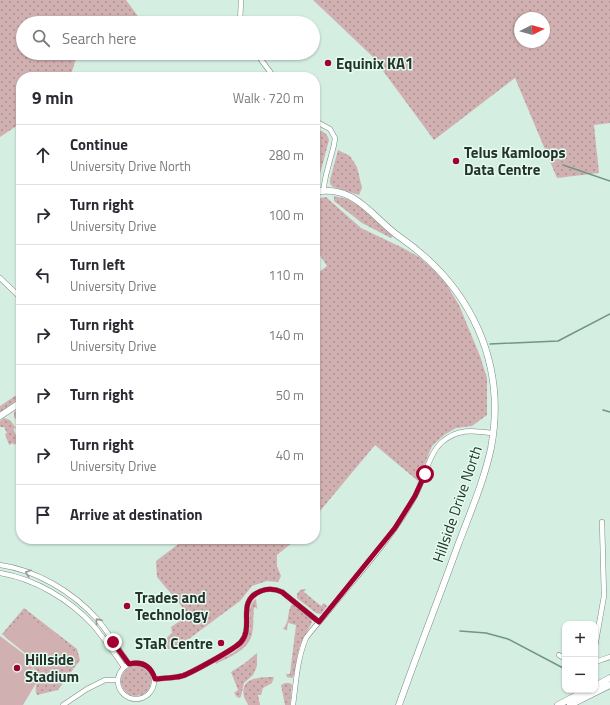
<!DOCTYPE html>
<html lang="en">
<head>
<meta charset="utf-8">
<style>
	:root { --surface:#fff; --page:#f2f2f3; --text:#2b2b33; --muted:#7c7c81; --line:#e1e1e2 }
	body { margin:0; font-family:"Titillium Web",sans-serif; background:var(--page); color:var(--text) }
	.controls { position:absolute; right:12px; bottom:12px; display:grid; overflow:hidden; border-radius:8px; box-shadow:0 1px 3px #0004 }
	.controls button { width:36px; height:36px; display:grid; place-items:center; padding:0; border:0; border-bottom:1px solid var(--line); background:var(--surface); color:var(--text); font:20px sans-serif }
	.compass { position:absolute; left:514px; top:12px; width:36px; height:36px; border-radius:50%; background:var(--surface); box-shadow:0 1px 3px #0004; rotate:84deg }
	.stop { position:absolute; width:12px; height:12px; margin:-9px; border:3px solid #a10131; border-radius:50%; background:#fff }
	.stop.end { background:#a10131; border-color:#fff; box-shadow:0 1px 4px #0008 }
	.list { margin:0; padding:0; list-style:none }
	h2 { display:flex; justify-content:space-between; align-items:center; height:52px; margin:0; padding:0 16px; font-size:17px }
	h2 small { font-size:13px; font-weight:400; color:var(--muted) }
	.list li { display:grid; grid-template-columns:26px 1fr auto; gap:12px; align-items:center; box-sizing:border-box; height:60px; padding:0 16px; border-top:1px solid var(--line) }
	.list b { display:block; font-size:15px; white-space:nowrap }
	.list p { margin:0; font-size:13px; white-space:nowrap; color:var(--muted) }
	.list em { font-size:13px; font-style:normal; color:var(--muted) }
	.icon { flex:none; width:22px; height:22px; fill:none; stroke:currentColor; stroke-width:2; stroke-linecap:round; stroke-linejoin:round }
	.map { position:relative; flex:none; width:610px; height:705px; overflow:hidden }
	.search { position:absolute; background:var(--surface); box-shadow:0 1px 3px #0004; left:16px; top:16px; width:304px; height:44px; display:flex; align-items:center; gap:10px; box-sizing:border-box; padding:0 14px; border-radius:22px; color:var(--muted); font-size:15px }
	.panel { position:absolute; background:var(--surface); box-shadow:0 1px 3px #0004; left:16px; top:72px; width:304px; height:472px; border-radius:16px }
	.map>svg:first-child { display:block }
	.grass { fill:url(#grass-dots); fill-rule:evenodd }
	.garden { fill:#d1b0b1 }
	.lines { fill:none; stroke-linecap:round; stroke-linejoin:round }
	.stream { stroke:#709685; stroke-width:1.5 }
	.street-casing { stroke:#788f84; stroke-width:5.5 }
	.secondary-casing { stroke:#788f84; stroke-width:7 }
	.street { stroke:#fff; stroke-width:4.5 }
	.secondary { stroke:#fff; stroke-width:6 }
	.oneway { stroke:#949896 }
	.route { stroke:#a10131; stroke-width:5 }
	.poi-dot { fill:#a10131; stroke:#e2fcef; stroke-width:1.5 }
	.labels { text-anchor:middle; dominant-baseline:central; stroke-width:3; stroke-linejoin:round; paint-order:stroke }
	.poi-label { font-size:15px; font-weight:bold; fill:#28322d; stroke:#e2fcef; text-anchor:start }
	.street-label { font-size:15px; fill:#28322d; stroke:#e2fcef }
</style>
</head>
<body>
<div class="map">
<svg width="610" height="705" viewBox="0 0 610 705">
	<defs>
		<pattern id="grass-dots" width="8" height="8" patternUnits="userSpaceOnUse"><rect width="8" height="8" fill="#d1b0b1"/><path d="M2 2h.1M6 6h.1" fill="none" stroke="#aa9090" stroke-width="1.8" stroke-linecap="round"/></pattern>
	</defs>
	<rect width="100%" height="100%" fill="#d5eee2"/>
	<path class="grass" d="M0,0H126L143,23H23V53H78L70,77H21V123L0,137Z
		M313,0H610V123L594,125L599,173L557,178L515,78L434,140L372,56ZM520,18H544V42H520Z
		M315,129C322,131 327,132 329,140L317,185L315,187Z
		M338,150L350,156L357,167L362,188L359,195L333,187L330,184V180Z
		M334,196L347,199L359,206L393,236L391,238L362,223L334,201Z
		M326,197L361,228L403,248L419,257L435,271L447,285L459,305L480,356L487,378V415L472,426L456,428L444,435L432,446L418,481L375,445L315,517V275L327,266L315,248V199Z
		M21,392V397L0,412V406Z
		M21,407V424L20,425L14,417V412Z
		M4,418L10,420L16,428L13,429L19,441L14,445L13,443L9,445L5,434L7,433L4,427H0V421Z
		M185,539H297L277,555V566L281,576L278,582L267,581L252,586L240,601L178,647L165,650L161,643L172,633L171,627L189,615L157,577L156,561Z
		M305,589H306L304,592L321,606L324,603L327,606L321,614L316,613L297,598V594L300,590Z
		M256,599L257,608V609L255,607L254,608C253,617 254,626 252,634C249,650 229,657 216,664L215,662C225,657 238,652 244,642C246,639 248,635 249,631C252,622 246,604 256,599Z
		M292,604L311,619L312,622L299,648L294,675L292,678L287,677L286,674H290L296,625L288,623L287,630L283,629C291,619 286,614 292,604Z
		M24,608L77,649L80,660L58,690L37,695C34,689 37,683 36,677C33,655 18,647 2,634Z
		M257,653V666L253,675L244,683L241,696L240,698L237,697L234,693L238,690L231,672L245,663Z
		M121 681a15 15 0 1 1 30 0a15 15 0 1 1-30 0Z
		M274,677L272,683L263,688L261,695H258L260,705H248C247,701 245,700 244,697C239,677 261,677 274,677Z
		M285,683H290L292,685L290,705H285L281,685Z"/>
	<path class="garden" d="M25,612L75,653L55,677L5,637Z
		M0,636L28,657L38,680L23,705H0Z"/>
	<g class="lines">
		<path class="stream" d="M563,165L610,181
			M490,344L558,341L610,314
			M603,410L610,412
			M460,631L486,633L508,639L565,669"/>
		<g class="street-casing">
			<path id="street" d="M240,23L241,0
				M256,53L274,77
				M315,121L330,129L335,138L334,145L326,175L323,191
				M0,278L21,298
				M0,565C36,570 73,592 97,619C109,633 118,649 129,664
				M0,573C35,579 69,599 93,625C104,638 114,653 124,667
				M595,647L604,596L602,522
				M559,655L565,659
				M595,662L610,657
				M118 681a18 18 0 1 1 36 0a18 18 0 1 1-36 0Z
				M155,679C163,678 174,678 182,676C191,673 235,649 241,642C255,626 235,601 261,591C269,588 275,589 282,592L319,622
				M63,705L87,689L105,680H118
				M293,705C296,683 297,659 306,638C314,627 323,618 331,608C360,572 393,537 415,496C424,480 429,453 442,442C457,429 472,430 491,433"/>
		</g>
		<g class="secondary-casing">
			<path id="secondary" d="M315,192C356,184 373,219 401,238C471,287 507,363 491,448C484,481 470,513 458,545C439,598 418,651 399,705
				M0,416L21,402
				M595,686L610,678
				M558,705L587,690
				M570,705L610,685"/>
		</g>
		<use href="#street" class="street"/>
		<use href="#secondary" class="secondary"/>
	</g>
	<defs><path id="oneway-chevron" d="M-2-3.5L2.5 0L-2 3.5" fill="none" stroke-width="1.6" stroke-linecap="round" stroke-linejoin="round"/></defs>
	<g class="oneway">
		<use href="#oneway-chevron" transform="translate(28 573) rotate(-161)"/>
		<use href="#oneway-chevron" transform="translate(98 621) rotate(-129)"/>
	</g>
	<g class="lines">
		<path class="route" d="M113,642L129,664C142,661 151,666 155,679C163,678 174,678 182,676C191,673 235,649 241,642C255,626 235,601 261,591C269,588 275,589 282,592L319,622L395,528L415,496L425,474"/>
	</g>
	<g class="poi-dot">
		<circle cx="328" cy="63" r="4"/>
		<circle cx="456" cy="161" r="4"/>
		<circle cx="127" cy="606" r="4"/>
		<circle cx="221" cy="643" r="4"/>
		<circle cx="17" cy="668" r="4"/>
	</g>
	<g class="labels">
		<g class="poi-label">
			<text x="336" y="63">Equinix KA1</text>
			<text x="464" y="152">Telus Kamloops<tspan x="464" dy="17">Data Centre</tspan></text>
			<text x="135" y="597">Trades and<tspan x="135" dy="17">Technology</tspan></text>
			<text x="213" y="643" text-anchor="end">STaR Centre</text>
			<text x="25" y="659">Hillside<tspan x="25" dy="17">Stadium</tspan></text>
		</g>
		<g class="street-label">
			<text transform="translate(457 504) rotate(-71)">Hillside Drive North</text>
		</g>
	</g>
</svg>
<div class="controls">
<button>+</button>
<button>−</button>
</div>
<svg class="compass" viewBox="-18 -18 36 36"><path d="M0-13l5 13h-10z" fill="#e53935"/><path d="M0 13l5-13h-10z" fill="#7c7c81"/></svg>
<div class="stop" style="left:425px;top:474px"></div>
<div class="stop end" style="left:113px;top:642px"></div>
<div class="search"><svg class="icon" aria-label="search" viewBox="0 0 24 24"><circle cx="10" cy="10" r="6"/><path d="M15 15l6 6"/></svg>Search here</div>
<section class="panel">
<h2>9 min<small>Walk · 720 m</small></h2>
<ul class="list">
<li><svg class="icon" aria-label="ahead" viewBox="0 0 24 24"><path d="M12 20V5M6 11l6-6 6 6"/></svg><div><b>Continue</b><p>University Drive North</p></div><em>280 m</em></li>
<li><svg class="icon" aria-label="right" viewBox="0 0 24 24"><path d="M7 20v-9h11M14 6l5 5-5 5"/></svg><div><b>Turn right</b><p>University Drive</p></div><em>100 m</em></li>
<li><svg class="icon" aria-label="left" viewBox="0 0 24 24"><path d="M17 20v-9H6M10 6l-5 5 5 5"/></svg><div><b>Turn left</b><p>University Drive</p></div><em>110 m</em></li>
<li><svg class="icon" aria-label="right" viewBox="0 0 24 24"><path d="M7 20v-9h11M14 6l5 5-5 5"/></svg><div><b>Turn right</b><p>University Drive</p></div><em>140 m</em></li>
<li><svg class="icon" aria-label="right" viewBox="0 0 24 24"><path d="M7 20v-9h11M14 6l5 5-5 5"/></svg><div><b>Turn right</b></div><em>50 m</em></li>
<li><svg class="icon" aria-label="right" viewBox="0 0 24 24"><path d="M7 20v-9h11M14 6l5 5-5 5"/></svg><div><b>Turn right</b><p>University Drive</p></div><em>40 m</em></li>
<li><svg class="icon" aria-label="arrive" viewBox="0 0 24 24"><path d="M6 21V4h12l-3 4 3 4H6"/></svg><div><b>Arrive at destination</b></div></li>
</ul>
</section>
</div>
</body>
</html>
